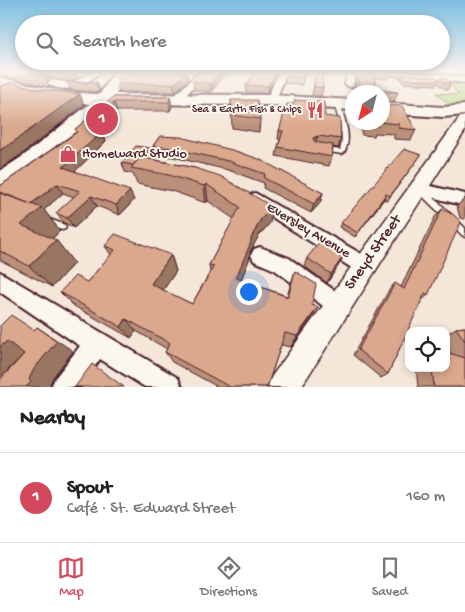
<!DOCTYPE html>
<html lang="en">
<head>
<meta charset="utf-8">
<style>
	:root { --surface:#fff; --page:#f6f6f6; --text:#222; --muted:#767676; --line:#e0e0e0; --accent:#d1495b }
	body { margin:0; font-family:"Gochi Hand",sans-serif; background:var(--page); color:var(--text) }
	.controls { position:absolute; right:15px; bottom:15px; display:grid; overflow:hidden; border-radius:10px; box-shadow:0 2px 8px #0003 }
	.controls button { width:45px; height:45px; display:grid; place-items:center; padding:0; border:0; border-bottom:1px solid var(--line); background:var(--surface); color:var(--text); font:25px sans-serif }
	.compass { position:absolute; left:345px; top:85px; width:45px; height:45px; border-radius:50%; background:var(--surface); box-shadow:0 2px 8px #0003; rotate:216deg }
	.you { position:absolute; left:248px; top:291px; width:18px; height:18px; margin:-12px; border:4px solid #fff; border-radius:50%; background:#1a73e8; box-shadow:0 0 0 8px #1a73e833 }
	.badge { display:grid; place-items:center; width:32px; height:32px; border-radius:50%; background:var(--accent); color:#fff; font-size:16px; font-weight:700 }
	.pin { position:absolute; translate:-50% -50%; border:2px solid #fff; box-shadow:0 1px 5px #0006 }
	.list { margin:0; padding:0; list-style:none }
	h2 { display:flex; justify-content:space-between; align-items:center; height:65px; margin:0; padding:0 20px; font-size:21px }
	h2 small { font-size:16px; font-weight:400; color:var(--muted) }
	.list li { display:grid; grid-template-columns:32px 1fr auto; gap:15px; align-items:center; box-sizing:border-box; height:90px; padding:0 20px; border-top:1px solid var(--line) }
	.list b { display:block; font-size:19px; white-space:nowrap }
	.list p { margin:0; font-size:16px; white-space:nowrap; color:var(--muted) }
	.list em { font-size:16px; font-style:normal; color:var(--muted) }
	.icon { flex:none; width:28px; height:28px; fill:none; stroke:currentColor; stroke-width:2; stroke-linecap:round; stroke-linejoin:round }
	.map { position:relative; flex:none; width:465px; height:387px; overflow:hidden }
	.search { position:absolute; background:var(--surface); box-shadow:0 2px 8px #0003; left:15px; right:15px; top:15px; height:55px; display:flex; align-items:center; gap:12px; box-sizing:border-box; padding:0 18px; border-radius:28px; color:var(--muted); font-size:19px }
	.sheet { height:155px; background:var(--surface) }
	nav { display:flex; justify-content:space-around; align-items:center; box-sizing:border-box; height:70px; border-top:1px solid var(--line); background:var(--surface); font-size:14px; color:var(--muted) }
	nav a { display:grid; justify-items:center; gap:2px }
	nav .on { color:var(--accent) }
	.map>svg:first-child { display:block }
	.green { fill:#c3dd94; stroke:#867e60 }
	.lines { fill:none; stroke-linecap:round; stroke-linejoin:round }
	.service-casing { stroke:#4a1f2b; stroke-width:3 }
	.minor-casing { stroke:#4a1f2b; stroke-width:4 }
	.tertiary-casing { stroke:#4a1f2b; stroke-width:3 }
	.trunk-casing { stroke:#4a1f2b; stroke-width:4 }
	.service { fill:#fbf7ec; fill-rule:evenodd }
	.minor { fill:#fbf7ec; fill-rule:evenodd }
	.tertiary { fill:#fbf7ec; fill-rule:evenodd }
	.trunk { fill:#fbf7ec; fill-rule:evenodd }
	.wall { fill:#bb9078; stroke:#4a1f2b }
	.shaded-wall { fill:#997662; stroke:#4a1f2b }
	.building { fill:#daa88c; stroke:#4a1f2b }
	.labels { text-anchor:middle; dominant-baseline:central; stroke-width:4; stroke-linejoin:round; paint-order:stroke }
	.far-poi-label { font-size:11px; fill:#4a1f2b; stroke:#fbf7ec; text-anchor:end }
	.poi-label { font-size:14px; fill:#4a1f2b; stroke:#fbf7ec; text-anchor:start }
	.street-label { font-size:14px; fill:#4a1f2b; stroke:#fbf7ec }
	.near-street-label { font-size:16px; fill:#4a1f2b; stroke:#fbf7ec }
</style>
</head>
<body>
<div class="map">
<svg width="465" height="387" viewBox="0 0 465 387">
	<rect width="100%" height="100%" fill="#f4e7d9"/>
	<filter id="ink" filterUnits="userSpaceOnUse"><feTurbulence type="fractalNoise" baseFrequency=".02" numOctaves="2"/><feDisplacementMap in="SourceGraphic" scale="10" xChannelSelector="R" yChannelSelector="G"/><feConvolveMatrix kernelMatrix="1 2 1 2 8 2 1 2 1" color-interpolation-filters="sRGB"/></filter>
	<g filter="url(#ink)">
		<path class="green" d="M447,80L465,82V104L450,105L436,93L459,95Z"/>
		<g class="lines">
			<g class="service-casing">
				<path id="service" d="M337,101L340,103C344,119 353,138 344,153L342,154L323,151L320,149L323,147L340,150C345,135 338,118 334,103Z
					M420,186L423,187L465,228V237L462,235L417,191L416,189Z
					M47,218L65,225L66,227L65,229L62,230L44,223L43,221L44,219Z"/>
			</g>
			<g class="minor-casing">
				<path id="minor" d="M91,72H100C87,85 64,96 47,83L52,80L72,83Z
					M199,72H207L181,101H173V97Z
					M279,72H287L276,100L275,102H267L266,100Z
					M347,72H355L353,86L350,87L345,84Z
					M389,72H413L465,77V83L393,75Z
					M418,183L465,194V206L413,192L411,188L413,184Z
					M255,193L372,260L374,266L372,272L365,275L358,272L250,203L247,199L250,195Z
					M260,247L289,258L345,298L348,305L345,312L338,315L331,312L275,270L254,261L251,255L254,249Z
					M0,272L178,378L182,387H145L100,359L80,387H51L55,378L80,346L0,292Z"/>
			</g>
			<g class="tertiary-casing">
				<path id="tertiary" d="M465,116V131L301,387H267L272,376L460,117Z"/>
			</g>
			<g class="trunk-casing">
				<path id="trunk" d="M114,72H128L116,94L271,95L352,100V110L271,105L109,104C85,125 28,183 0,191V171L23,156L89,104L44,98L0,87V77C33,85 66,94 100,94Z
					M382,103L443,107L465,105V115L443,117L382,113Z"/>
			</g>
			<use href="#service" class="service"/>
			<use href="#minor" class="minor"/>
			<use href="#tertiary" class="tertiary"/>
			<use href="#trunk" class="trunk"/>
		</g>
		<path class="wall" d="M0,72H74L77,78L72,81L51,78L47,81L49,87L0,76Z
			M187,72L188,80L175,92H119L117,84Z
			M202,72H226L211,92L194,90L193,81Z
			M278,72L267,93H246V86L257,73Z
			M305,72L302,85L285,83L286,76Z
			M316,72L323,88L321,96H312Z
			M328,72H346L345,74Z
			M356,72H391L388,79L374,78L376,89L398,92L394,101L385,102V105L416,130L411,140L394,139V134L375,133L374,136L362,135L359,122H382V92H352V98L351,96L354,87H356Z
			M415,72H465V75Z
			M402,74L437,79L438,78L450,86L447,90L437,83L436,85L403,83L400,78Z
			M67,82H97L100,90L99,92L71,90Z
			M114,97H170L172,106L170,111H117L102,132L106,141L75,171L134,200L120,215L97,206L74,228L63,222L56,213L74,197L63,193L44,210L60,231L52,239L56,240L74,263L52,287L0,260V186L76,132Z
			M231,100L260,119L259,132L232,128Z
			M295,100L325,116L341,139L338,148L333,147L332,157L329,166L276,156L278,147L280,140L278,139L279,131L294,104Z
			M160,136L323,193L320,203L311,213L263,188L264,183L228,170L173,157L156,156L153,146Z
			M421,155L387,201L384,199L355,237L339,227L341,223Z
			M152,158L151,159L195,168L270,223L259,235L250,252V257L241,280L287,296L295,271L312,305L318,307L310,320L291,347L281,345L267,387H218L172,362L165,352L167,349L136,331L131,338L74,306L60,292L87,282L111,255L105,246L171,255L176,271L163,290L192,304L210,272L209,265L234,219L208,201L206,203L172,191L137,184L133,174L125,172L122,163Z
			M465,198V219L460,218L457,206Z
			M442,209L428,295L421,301L388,374L381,378L353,355L389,290L395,283L401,287L435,217Z
			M307,258L340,263L327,283L304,266Z
			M465,327V387H418L416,368H446L451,353L446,346V334L456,328Z"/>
		<path class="shaded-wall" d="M40,72H48L51,78L47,81L44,76L42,75Z
			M68,72H74L77,78L72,81Z
			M187,72L188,80L175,92L174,84Z
			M220,72H226L211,92L210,84Z
			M276,72H278L267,93L268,86Z
			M97,82L100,90L99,92L96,84Z
			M80,94L84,105L22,154L0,169V150Z
			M170,97L172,106L170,111L169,102Z
			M114,102L117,111L102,132L106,141L69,177L63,167Z
			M318,136L315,144L313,138Z
			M150,148L152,158L143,170L136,165Z
			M57,184L63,193L44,210L60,231L42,248L21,225L31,204Z
			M206,184L208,201L206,203L204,186Z
			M130,191L134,200L120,215L116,205Z
			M323,193L320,203L311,213L314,204Z
			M386,194L384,199L355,237L358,233Z
			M91,196L97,206L74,228L67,218Z
			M273,207L270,223L259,235L250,252V257L236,292V278L251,239L261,219Z
			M56,240L74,263L52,287L29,266Z
			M345,254L340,263L327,283L331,274Z
			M171,255L176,271L158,298L151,284Z
			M318,307L310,320L291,347L297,336Z
			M126,319L136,331L131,338L121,327Z
			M37,327L73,351L53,377L49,386L50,387H26Z
			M7,341L27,351L0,378V347Z"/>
		<path class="building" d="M23,72H40L44,76Z
			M187,72L174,84H117L122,74Z
			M202,72H220L210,84L193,81Z
			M255,72L257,73L258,72H276L268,86H246Z
			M287,72H305L303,78L286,76Z
			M316,72H322L323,88L314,87Z
			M359,72H373L376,89L398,92H385V105L402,106L416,130L399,128V124L378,122H382V92H358L354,87H360Z
			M402,74L436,77L438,81L405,79Z
			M438,78H446L450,86Z
			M11,82L38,89L80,94L13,142L0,150V87Z
			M67,82H97L96,84Z
			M114,97H170L169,102H114L92,131L102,132L63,167L130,191L116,205L91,196L67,218L56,213L80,191L57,184L31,204L0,192V186L77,132L75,129Z
			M231,100H257L260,119L232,115Z
			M295,100L324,102L325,116L340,118L341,139L318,136L313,138L315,142L333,145L332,157L278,147L283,131H279L287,104H294Z
			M365,122H377L378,126L366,125Z
			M160,136L180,137L232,150L259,159L323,193L314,204L264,178L265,174L228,161L171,148L153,146Z
			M136,146L150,148L143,157H140L133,165L122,163Z
			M404,149L421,155L390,196L386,194L358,233L341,223Z
			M140,157L195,168L220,176L273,207L261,219L251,239V242L236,278L288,297L295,271L316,284L312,305L318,307L297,336L285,333L267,387H230L165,352L170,343L146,330L126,319L121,327L60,292L75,276L87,282L115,250L105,246L115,234L171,255L151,284L192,304L214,266L209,265L240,207L206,184L204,186L169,175L131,168Z
			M0,193L42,208L21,225L56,240L29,266L0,251Z
			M442,209L454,215L461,222L428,295L425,293L388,374L358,350L395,283L404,289Z
			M321,240L345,254L331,274L307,258Z
			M11,315L34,330L37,327L57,341L34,369L29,379L31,382L26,387H0V380L24,354L7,341L0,347V326Z
			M465,327V341L456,328Z
			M446,352L465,358V387H434L432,368H446Z
			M92,364L124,387H75Z"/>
	</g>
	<linearGradient id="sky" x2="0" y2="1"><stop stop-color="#7dbee1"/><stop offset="0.57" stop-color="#faf4ee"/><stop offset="1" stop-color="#faf4ee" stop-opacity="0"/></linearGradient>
	<rect width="465" height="126" fill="url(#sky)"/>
	<defs>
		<g id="restaurant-bare" transform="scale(1.35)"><path d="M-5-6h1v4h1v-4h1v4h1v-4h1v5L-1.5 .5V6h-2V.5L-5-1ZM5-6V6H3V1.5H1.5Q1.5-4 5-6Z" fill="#d1495b" stroke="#fbf7ec" stroke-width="2.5" paint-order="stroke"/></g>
		<g id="shop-bare" transform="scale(1.35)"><path d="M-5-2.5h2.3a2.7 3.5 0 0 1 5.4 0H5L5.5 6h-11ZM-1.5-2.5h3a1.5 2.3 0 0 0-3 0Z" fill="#d1495b" stroke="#fbf7ec" stroke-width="2.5" paint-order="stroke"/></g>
	</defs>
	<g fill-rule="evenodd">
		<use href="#restaurant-bare" x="315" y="110"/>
		<use href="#shop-bare" x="68" y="154"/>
	</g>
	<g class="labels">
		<g class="far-poi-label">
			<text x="301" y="110">Sea &amp; Earth Fish &amp; Chips</text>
		</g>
		<g class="poi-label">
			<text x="82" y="154">Homeward Studio</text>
		</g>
		<g class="street-label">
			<text transform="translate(308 231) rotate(31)">Eversley Avenue</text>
		</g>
		<g class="near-street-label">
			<text transform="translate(374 253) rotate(-55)">Sneyd Street</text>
		</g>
	</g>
</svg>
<div class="controls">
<button><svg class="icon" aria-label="locate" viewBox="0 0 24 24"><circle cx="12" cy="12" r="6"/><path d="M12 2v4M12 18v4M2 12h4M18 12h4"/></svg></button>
</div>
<svg class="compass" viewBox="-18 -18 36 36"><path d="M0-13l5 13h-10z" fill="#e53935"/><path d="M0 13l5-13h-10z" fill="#767676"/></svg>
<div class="you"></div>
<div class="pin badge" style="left:102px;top:119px">1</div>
<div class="search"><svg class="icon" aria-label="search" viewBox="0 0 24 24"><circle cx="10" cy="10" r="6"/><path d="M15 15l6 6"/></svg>Search here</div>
</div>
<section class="sheet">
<h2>Nearby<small></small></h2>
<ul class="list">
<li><span class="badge">1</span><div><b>Spout</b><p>Café · St. Edward Street</p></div><em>160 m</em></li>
</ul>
</section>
<nav>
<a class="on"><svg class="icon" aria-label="map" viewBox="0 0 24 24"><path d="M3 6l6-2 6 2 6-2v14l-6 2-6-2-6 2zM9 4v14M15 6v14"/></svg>Map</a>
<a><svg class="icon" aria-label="directions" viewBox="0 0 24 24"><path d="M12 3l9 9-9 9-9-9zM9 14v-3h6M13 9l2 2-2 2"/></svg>Directions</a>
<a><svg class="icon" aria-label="saved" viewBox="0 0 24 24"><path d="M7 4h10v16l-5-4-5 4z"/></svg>Saved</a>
</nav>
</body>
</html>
